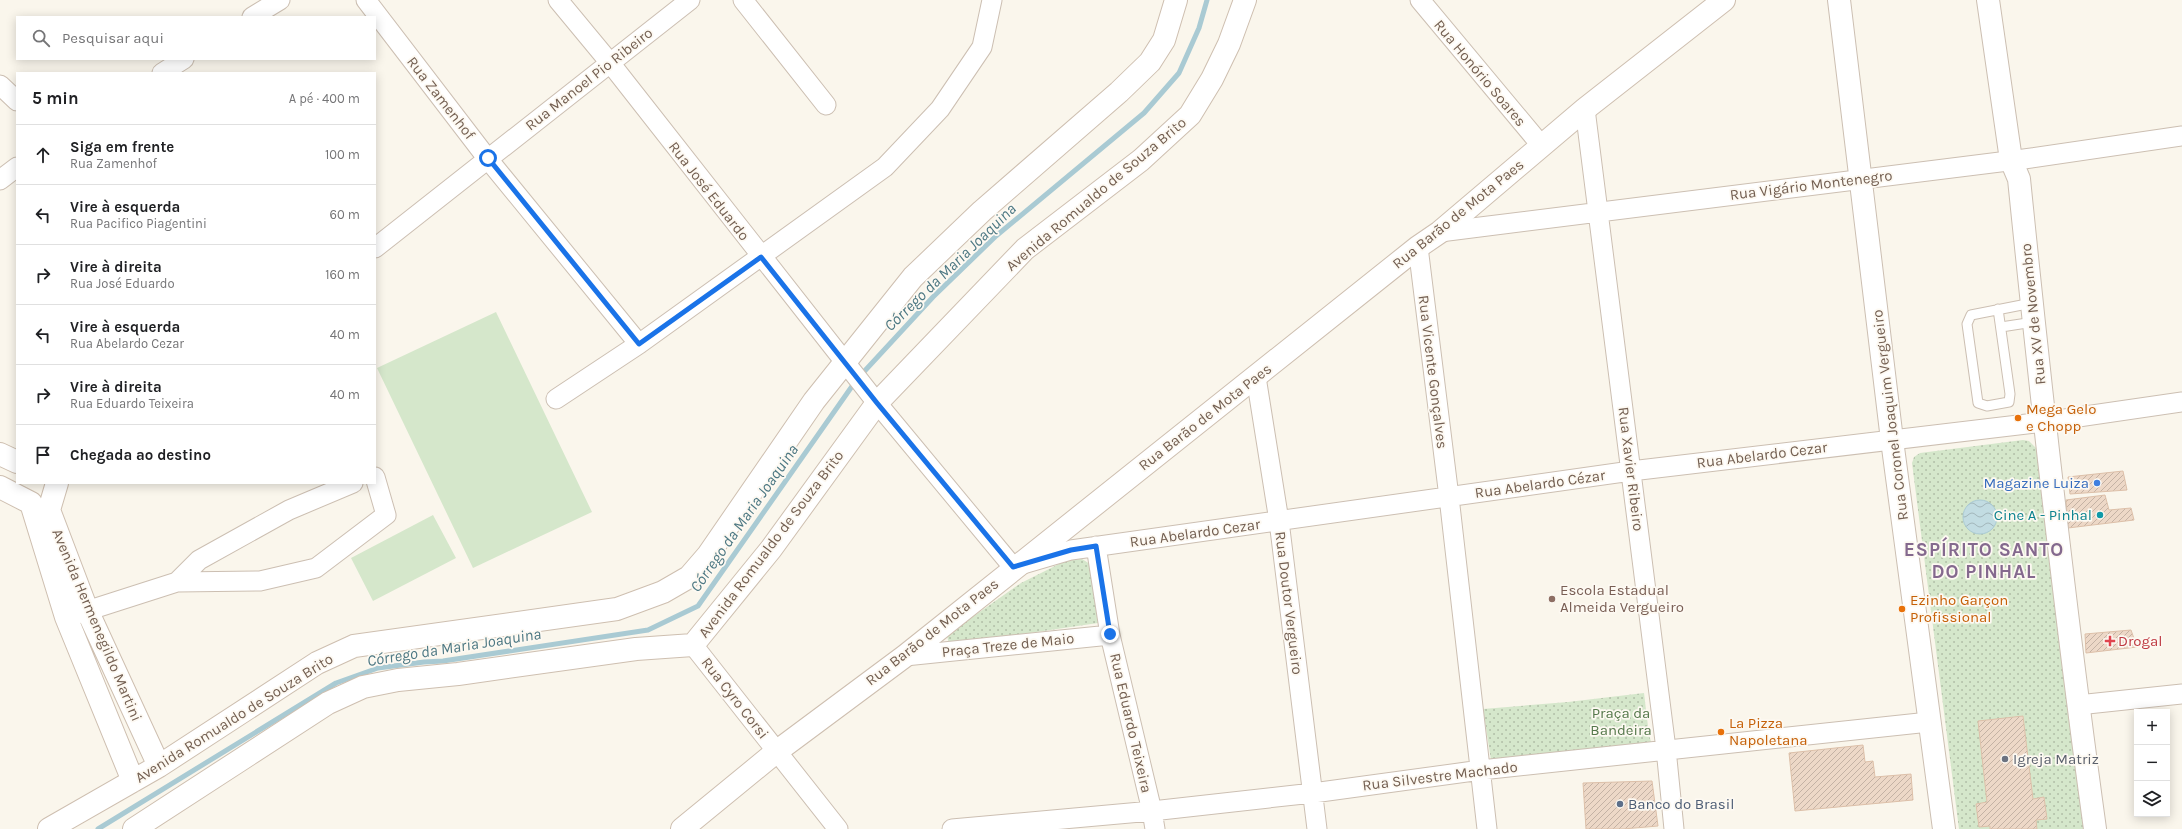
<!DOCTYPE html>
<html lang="pt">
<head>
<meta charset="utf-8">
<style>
	:root { --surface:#fff; --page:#f2f2f2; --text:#202124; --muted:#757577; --line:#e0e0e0 }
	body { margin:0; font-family:Karla,sans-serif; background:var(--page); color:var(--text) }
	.controls { position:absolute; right:12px; bottom:12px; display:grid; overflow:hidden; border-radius:0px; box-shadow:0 2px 10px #0003 }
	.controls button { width:36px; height:36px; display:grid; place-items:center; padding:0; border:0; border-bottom:1px solid var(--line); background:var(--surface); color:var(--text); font:20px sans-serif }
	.stop { position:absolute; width:12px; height:12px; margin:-9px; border:3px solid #1a73e8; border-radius:50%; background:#fff }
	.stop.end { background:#1a73e8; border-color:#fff; box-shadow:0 1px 4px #0008 }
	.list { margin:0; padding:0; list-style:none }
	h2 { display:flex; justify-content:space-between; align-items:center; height:52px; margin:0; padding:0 16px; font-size:17px }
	h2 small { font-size:13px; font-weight:400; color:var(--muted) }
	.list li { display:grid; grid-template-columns:26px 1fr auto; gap:12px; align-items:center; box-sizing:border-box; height:60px; padding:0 16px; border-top:1px solid var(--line) }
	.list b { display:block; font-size:15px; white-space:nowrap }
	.list p { margin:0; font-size:13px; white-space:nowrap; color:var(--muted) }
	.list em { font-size:13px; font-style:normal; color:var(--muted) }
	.icon { flex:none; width:22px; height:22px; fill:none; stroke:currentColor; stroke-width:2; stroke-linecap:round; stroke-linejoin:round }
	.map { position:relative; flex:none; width:2182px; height:829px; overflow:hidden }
	.search { position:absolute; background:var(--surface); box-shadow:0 2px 10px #0003; left:16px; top:16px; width:360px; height:44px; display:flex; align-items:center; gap:10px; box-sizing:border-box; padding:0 14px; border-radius:0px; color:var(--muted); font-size:15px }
	.panel { position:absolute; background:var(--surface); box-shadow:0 2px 10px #0003; left:16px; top:72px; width:360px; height:412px; border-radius:0px }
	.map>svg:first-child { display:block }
	.park { fill:url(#park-dots) }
	.garden { fill:#d5e7cb }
	.water { fill:url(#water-waves); stroke:#a9cad3 }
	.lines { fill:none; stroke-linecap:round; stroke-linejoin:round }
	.stream { stroke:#a9cad3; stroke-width:5 }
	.building { fill:url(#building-hatch); stroke:#ddc0a9 }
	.service-casing { stroke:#ccbfb2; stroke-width:11 }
	.minor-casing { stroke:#ccbfb2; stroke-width:21 }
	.tertiary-casing { stroke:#ccbfb2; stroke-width:24 }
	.secondary-casing { stroke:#cebfb0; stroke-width:24 }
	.service { stroke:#fff; stroke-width:9 }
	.minor { stroke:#fff; stroke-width:19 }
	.tertiary { stroke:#fff; stroke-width:22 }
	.secondary { stroke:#fff; stroke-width:22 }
	.route { stroke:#1a73e8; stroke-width:5 }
	.food-dot { fill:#e8710a; stroke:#fdf9f2; stroke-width:1.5 }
	.shop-dot { fill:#3f7fe0; stroke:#fdf9f2; stroke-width:1.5 }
	.culture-dot { fill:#0f9aa8; stroke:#fdf9f2; stroke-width:1.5 }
	.education-dot { fill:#8d6e63; stroke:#fdf9f2; stroke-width:1.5 }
	.health-dot { fill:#e0444e; stroke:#fdf9f2; stroke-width:1.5 }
	.worship-dot { fill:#6b7280; stroke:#fdf9f2; stroke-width:1.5 }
	.service-dot { fill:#5c6f8a; stroke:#fdf9f2; stroke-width:1.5 }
	.labels { text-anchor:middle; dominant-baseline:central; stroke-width:3.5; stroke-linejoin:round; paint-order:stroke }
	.street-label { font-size:15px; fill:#735f51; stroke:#fdf9f2 }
	.food-label { font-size:15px; fill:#c56008; stroke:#fdf9f2; text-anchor:start }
	.shop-label { font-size:15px; fill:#366cbe; stroke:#fdf9f2; text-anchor:end }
	.culture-label { font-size:15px; fill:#0d838f; stroke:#fdf9f2; text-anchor:end }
	.education-label { font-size:15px; fill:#785e54; stroke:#fdf9f2; text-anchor:start }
	.health-label { font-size:15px; fill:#be3a42; stroke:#fdf9f2; text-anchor:start }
	.park-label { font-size:15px; fill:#55784b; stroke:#fdf9f2 }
	.worship-label { font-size:15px; fill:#5b616d; stroke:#fdf9f2; text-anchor:start }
	.service-label { font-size:15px; fill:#4e5e75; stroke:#fdf9f2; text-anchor:start }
	.water-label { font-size:16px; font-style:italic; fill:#4d7883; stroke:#fdf9f2 }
	.district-label { font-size:19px; font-weight:bold; letter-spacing:1px; fill:#84698e; stroke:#fdf9f2 }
</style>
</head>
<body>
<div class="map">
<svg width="2182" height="829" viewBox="0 0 2182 829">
	<defs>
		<pattern id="park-dots" width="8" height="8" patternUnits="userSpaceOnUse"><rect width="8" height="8" fill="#d5e7cb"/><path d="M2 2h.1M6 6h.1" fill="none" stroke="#b1bea7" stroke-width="1.8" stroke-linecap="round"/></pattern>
		<pattern id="water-waves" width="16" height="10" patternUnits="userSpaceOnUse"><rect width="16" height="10" fill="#c2dce2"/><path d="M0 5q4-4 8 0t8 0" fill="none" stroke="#a2b6ba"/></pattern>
		<pattern id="building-hatch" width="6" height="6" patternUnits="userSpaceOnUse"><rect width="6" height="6" fill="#edd8c7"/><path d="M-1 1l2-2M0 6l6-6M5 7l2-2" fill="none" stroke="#c4b2a4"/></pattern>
	</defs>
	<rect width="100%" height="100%" fill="#faf6ec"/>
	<path class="park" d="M2023,440L2029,441L2039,451L2088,829H1959L1912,463L1914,457L1920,453Z
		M1082,559L1090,564L1098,623L949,645L947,635L1021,583L1067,560Z
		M1644,693L1649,735L1652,745L1491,760L1483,709L1568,702Z"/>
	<path class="garden" d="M496,312L592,512L473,568L377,368Z
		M433,515L456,558L373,601L351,558Z"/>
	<path class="water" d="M1963 517a17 17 0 1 1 34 0a17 17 0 1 1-34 0Z"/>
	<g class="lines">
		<path class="stream" d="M860,376L933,297L996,236L1144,113L1179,73L1199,28L1207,0
			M98,829L336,683L378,668L424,662L443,661L648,630L698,606L855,382"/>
	</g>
	<path class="building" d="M2123,471L2127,490L2070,494L2068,477Z
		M2105,495L2109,510L2131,508L2134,520L2068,528L2066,500Z
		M2131,630L2137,647L2086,653L2085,634Z
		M2023,716L2033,799L2044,797L2047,819L2036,820L2037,829H1990V826L1979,827L1976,804L1987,802L1978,721Z
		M1863,745L1865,762L1873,761L1875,777L1911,774L1913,800L1795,811L1789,753Z
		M1652,781L1658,826L1623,829H1586L1583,783Z"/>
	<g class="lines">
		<g class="service-casing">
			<path id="service" d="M1998,309L2010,394L2009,402L1987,406L1978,403L1967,324L1971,315L2032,303
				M2001,327L2034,322"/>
		</g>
		<g class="minor-casing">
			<path id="minor" d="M366,0L487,158L639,344
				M558,0L611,64L877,403L1013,567L1071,550L1631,471L2044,422L2182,402
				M743,0L826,105
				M1420,0L1541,145
				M252,17L280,0
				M162,73L184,59
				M0,85L17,101
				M1585,109L1666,749L1674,829
				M0,180L17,167
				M1440,232L2024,159L2182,136
				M1418,247L1449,497L1487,829
				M375,248L690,0
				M1256,377L1279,521L1317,829
				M556,399L639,344L885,167L940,109L982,47L992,0
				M353,483L289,510L199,560L177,582L260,581L316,568L386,515L375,477
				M1096,546L1110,635L1152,811L1155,829
				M74,615L177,582
				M693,645L838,829
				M905,656L1110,635
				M2078,705L2182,694
				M952,829L1152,811L1313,793L1481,770L1929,722"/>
		</g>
		<g class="tertiary-casing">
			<path id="tertiary" d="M1839,0L1892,440L1944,829
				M1988,0L2011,160L2019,179C2041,396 2065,613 2095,829"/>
		</g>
		<g class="secondary-casing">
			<path id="secondary" d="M0,454L17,462
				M57,483L49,510L87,610L159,766
				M0,487L31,503L66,617L133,781
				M49,829L159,766L317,663L354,646L617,609L663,592L689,577L708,555L814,401L913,277L982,211L1119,92L1150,62L1164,40L1176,0
				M134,829L328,703L363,687L398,680L458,674L636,649L693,645L771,549L877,403L1025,249L1141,160L1190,115L1212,79L1229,44L1245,0
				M682,829L776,752L905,656L1418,247L1440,232L1585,109L1724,0"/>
		</g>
		<use href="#service" class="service"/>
		<use href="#minor" class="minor"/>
		<use href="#tertiary" class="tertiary"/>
		<use href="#secondary" class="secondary"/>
	</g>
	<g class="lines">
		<path class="route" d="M488,158L639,344L761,257L877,403L1013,567L1071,550L1096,546L1110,634"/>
	</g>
	<g class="food-dot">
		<circle cx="2018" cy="418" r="4"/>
		<circle cx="1902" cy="609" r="4"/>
		<circle cx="1721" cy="732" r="4"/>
	</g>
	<circle class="shop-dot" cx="2097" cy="483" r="4"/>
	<circle class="culture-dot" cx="2100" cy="515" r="4"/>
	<circle class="education-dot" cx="1552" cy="599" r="4"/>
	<path class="health-dot" d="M2108 635h4v4h4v4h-4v4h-4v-4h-4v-4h4z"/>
	<circle class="worship-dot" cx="2005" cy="759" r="4"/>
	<circle class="service-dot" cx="1620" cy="804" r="4"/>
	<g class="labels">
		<g class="street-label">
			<text transform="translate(1480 73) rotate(50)">Rua Honório Soares</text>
			<text transform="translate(589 79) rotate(-38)">Rua Manoel Pio Ribeiro</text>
			<text transform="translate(441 98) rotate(52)">Rua Zamenhof</text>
			<text transform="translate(1811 185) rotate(-7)">Rua Vigário Montenegro</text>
			<text transform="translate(709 191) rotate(52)">Rua José Eduardo</text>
			<text transform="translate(1096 194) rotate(-40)">Avenida Romualdo de Souza Brito</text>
			<text transform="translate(1458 214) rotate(-39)">Rua Barão de Mota Paes</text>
			<text transform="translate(2033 314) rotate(-96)">Rua XV de Novembro</text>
			<text transform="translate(1433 372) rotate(83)">Rua Vicente Gonçalves</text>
			<text transform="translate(1890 415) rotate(-97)">Rua Coronel Joaquim Vergueiro</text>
			<text transform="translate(1205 417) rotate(-38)">Rua Barão de Mota Paes</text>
			<text transform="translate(1762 455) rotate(-7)">Rua Abelardo Cezar</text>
			<text transform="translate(1631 469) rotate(83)">Rua Xavier Ribeiro</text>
			<text transform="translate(1540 484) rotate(-8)">Rua Abelardo Cézar</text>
			<text transform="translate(1195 533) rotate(-8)">Rua Abelardo Cezar</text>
			<text transform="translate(771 544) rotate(-53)">Avenida Romualdo de Souza Brito</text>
			<text transform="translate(1289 603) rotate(83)">Rua Doutor Vergueiro</text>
			<text transform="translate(97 625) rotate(67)">Avenida Hermenegildo Martini</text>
			<text transform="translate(932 632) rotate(-38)">Rua Barão de Mota Paes</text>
			<text transform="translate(1008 645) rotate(-6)">Praça Treze de Maio</text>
			<text transform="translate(735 698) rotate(52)">Rua Cyro Corsi</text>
			<text transform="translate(234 718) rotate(-32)">Avenida Romualdo de Souza Brito</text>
			<text transform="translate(1131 723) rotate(77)">Rua Eduardo Teixeira</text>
			<text transform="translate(1440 776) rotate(-7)">Rua Silvestre Machado</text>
		</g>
		<g class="food-label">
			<text x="2026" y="409">Mega Gelo<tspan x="2026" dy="17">e Chopp</tspan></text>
			<text x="1910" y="600">Ezinho Garçon<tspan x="1910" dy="17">Profissional</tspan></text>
			<text x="1729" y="723">La Pizza<tspan x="1729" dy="17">Napoletana</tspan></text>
		</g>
		<g class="shop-label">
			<text x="2089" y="483">Magazine Luiza</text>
		</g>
		<g class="culture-label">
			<text x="2092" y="515">Cine A - Pinhal</text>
		</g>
		<g class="education-label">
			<text x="1560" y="590">Escola Estadual<tspan x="1560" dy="17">Almeida Vergueiro</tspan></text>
		</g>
		<g class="health-label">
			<text x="2118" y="641">Drogal</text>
		</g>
		<g class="park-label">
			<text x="1621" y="713">Praça da<tspan x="1621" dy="17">Bandeira</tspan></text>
		</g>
		<g class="worship-label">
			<text x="2013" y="759">Igreja Matriz</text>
		</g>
		<g class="service-label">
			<text x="1628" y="804">Banco do Brasil</text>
		</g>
		<g class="water-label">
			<text transform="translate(950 267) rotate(-44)">Córrego da Maria Joaquina</text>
			<text transform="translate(744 518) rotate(-55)">Córrego da Maria Joaquina</text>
			<text transform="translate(454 647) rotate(-9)">Córrego da Maria Joaquina</text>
		</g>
		<g class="district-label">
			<text x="1984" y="550">ESPÍRITO SANTO<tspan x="1984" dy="22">DO PINHAL</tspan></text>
		</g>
	</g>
</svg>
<div class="controls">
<button>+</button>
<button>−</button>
<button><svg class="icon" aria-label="layers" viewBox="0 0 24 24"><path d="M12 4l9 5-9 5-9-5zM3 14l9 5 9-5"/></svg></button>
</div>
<div class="stop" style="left:488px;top:158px"></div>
<div class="stop end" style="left:1110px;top:634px"></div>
<div class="search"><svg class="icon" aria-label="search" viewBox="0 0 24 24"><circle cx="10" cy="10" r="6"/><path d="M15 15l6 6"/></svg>Pesquisar aqui</div>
<section class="panel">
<h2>5 min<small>A pé · 400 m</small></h2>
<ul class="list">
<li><svg class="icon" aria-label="ahead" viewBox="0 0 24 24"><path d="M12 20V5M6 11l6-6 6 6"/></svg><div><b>Siga em frente</b><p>Rua Zamenhof</p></div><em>100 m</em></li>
<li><svg class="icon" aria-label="left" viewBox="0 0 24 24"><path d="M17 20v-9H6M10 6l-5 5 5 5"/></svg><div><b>Vire à esquerda</b><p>Rua Pacifico Piagentini</p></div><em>60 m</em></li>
<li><svg class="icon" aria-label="right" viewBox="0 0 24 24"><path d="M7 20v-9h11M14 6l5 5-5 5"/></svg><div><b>Vire à direita</b><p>Rua José Eduardo</p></div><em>160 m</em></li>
<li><svg class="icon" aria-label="left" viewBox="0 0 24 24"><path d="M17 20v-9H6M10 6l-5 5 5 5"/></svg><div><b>Vire à esquerda</b><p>Rua Abelardo Cezar</p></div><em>40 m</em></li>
<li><svg class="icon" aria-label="right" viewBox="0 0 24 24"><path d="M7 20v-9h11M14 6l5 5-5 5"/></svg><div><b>Vire à direita</b><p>Rua Eduardo Teixeira</p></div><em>40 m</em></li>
<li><svg class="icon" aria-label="arrive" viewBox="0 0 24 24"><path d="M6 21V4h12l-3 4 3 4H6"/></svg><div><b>Chegada ao destino</b></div></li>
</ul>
</section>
</div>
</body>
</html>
